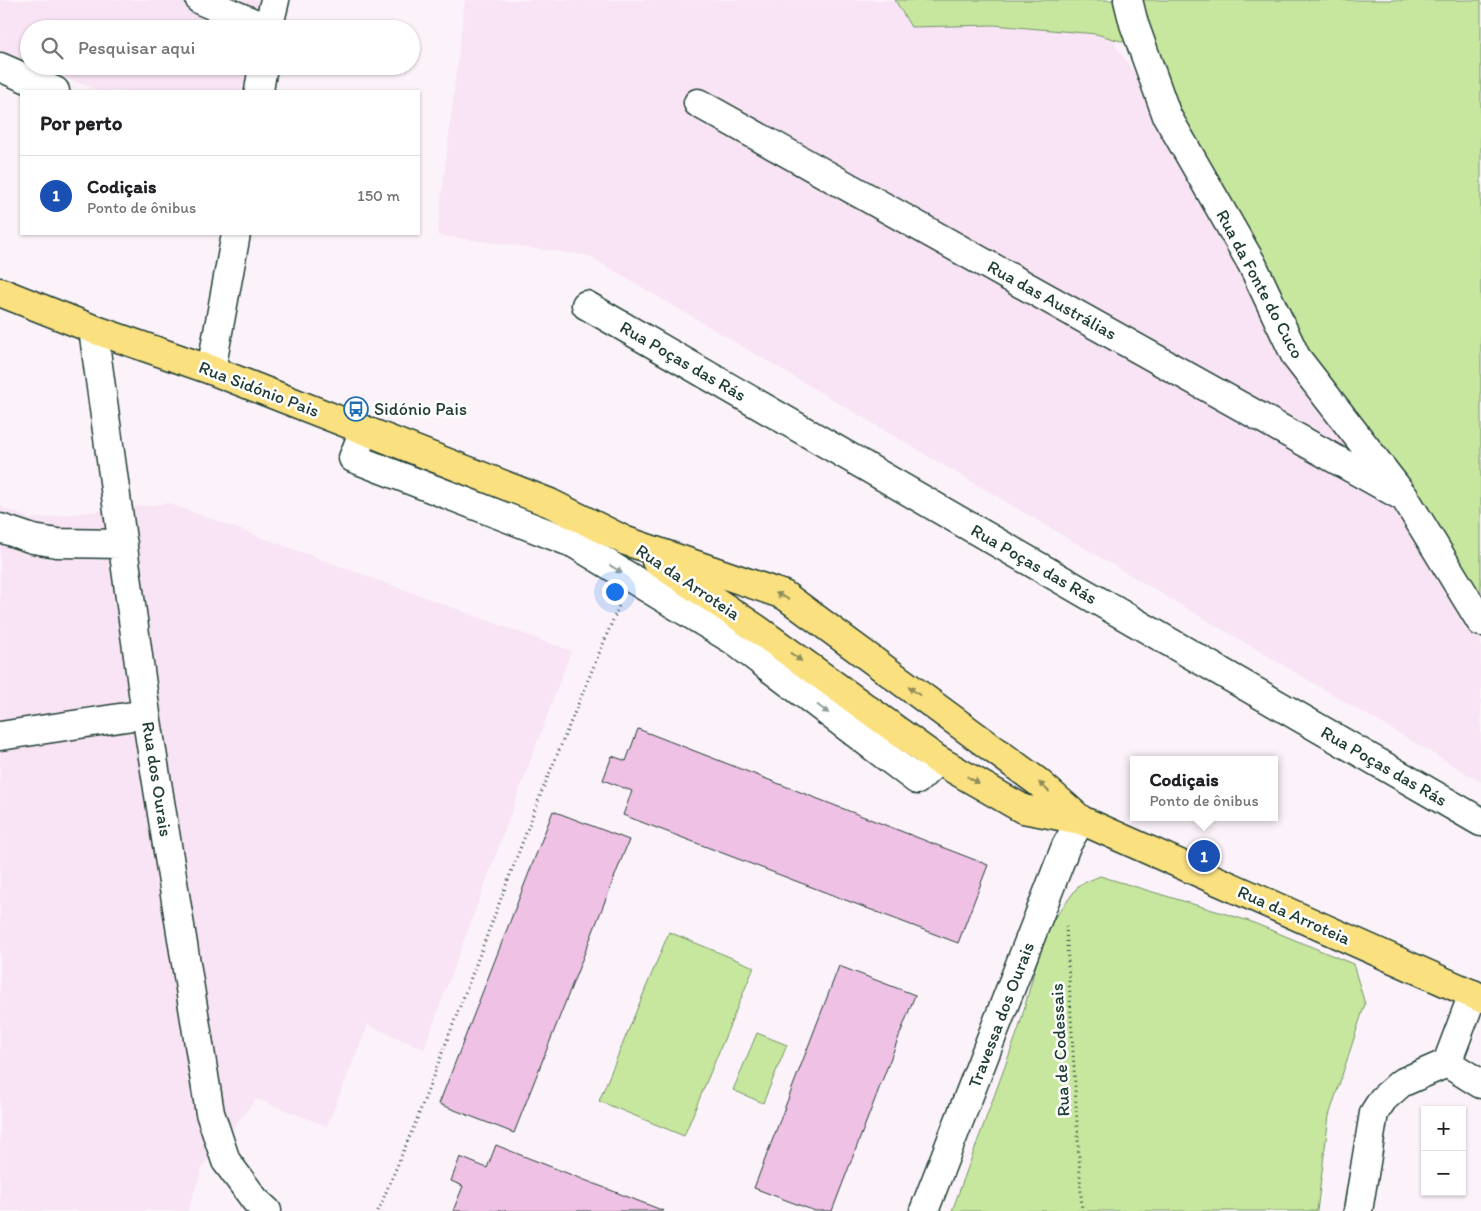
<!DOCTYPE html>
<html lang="pt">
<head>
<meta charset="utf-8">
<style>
	:root { --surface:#fff; --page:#f6f6f6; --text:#202124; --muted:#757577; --line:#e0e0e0; --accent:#d93025 }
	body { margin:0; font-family:Itim,sans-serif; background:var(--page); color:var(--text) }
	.controls { position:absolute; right:15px; bottom:15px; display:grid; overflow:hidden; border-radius:0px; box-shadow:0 1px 4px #0004 }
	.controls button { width:45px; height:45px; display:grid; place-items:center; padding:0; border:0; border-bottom:1px solid var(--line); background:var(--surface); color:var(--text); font:25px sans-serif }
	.you { position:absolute; left:614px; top:591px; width:18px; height:18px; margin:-12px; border:4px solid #fff; border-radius:50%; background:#1a73e8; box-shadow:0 0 0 8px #1a73e833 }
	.badge { display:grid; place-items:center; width:32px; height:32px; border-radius:50%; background:var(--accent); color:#fff; font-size:16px; font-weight:700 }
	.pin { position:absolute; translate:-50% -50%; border:2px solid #fff; box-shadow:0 1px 5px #0006 }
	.popup { position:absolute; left:1130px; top:756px; width:148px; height:65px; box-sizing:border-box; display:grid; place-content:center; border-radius:0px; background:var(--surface); filter:drop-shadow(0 1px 4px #0005); font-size:16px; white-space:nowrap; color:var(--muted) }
	.popup b { font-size:19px; color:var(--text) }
	.popup::after { content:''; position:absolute; left:50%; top:100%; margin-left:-10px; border:10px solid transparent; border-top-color:var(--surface) }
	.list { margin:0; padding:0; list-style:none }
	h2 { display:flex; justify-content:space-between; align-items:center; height:65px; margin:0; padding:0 20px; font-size:21px }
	h2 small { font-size:16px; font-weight:400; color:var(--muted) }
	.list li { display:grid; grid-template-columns:32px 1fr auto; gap:15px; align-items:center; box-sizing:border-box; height:80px; padding:0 20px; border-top:1px solid var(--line) }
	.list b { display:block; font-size:19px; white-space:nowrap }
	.list p { margin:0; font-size:16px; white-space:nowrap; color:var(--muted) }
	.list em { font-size:16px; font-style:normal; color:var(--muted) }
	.icon { flex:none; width:28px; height:28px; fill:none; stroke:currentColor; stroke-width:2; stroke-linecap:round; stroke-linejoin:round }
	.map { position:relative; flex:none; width:1481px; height:1211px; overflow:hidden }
	.search { position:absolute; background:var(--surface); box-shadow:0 1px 4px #0004; left:20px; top:20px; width:400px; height:55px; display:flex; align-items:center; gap:12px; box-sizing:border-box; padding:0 18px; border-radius:28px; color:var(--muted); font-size:19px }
	.panel { position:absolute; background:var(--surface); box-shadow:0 1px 4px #0004; left:20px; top:90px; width:400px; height:145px; border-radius:0px }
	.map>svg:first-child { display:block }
	.built { fill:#f8e4f4 }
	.green { fill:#c7e79f; stroke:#73926a }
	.building { fill:#efc1e5; stroke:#1f3d34 }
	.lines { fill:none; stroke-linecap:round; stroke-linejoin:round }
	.minor-casing { stroke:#1f3d34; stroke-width:31 }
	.major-casing { stroke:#1f3d34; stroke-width:31 }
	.path { stroke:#1f3d34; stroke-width:3; stroke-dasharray:1 4; stroke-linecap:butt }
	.minor { stroke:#fff; stroke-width:28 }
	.major { stroke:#fbe080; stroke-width:28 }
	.oneway { fill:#8f9e9a }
	.oneway2 { fill:#8d8e5a }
	.labels { text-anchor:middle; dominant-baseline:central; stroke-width:5; stroke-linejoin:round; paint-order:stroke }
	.street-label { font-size:18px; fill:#1f3d34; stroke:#fff }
	.poi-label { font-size:18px; fill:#1f3d34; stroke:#fff; text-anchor:start }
</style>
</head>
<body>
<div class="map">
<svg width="1481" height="1211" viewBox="0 0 1481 1211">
	<rect width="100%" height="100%" fill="#fcf3fa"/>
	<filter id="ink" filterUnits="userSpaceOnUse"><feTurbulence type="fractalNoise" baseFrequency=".02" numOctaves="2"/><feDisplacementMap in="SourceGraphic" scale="10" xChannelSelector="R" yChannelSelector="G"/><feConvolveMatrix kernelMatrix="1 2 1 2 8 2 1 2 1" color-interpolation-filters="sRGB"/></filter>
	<g filter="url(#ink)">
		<path class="built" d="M0,0H279L267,29H29V64L0,53Z
			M465,0H1109L1116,46L1481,597V782L589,256L437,235Z
			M35,66H251L241,91H100Z
			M168,503L571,651L424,1049L368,1025L327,1126L256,1099L203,1166L188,1211H0V506L30,519Z"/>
		<path class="green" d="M895,0H1481V604L1458,557L1347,417L1236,243L1146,48L1096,34L994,25L911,27Z
			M1100,876L1249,921L1353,964L1365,1004L1329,1116L1317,1211H952L1019,1028L1045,931L1079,885Z
			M669,932L754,967L684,1136L599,1101Z
			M757,1033L787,1045L763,1103L733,1090Z"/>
		<path class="building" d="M638,729L988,865L958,943L623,815L632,791L603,780L612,756L626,761Z
			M553,811L629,840L514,1133L439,1104Z
			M839,966L915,995L832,1211H815L754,1188Z
			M496,1145L508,1150L664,1211H453L463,1186L451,1181L460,1157L487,1168Z"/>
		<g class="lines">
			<g class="minor-casing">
				<path id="minor" d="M200,0L268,29
					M1128,0L1134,24L1167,116L1252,264L1296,357L1405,498L1481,622
					M268,29L275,0
					M0,67L55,91
					M259,91L263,66
					M698,103L1405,498
					M586,305L1481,822
					M93,329L146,714L210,1113L226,1161L255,1200L267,1211
					M211,370L236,234
					M364,430L353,458L575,544L585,529
					M0,528L33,539L57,543L123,544
					M575,544L733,640L917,780L938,760
					M0,736L146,714
					M1447,1063L1481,1084
					M924,1211L1066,846L1081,820
					M1358,1211L1374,1113L1383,1099L1401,1083L1447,1063L1473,994"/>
			</g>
			<g class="major-casing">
				<path id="major" d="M0,292L93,329L211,370L550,503L626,541L784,595L1038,782L1081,820
					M656,561L757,629L938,760L1023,809L1081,820L1481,998"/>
			</g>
			<path class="path" d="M1066,926L1082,1211
				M378,1211L417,1119L542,791L620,603"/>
			<use href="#minor" class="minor"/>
			<use href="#major" class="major"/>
		</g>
		<defs><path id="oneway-solid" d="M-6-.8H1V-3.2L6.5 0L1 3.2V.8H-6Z" transform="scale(1.25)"/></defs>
		<g class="oneway">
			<use href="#oneway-solid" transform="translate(616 569) rotate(31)"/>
			<use href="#oneway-solid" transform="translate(823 709) rotate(37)"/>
		</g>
		<g class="oneway2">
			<use href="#oneway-solid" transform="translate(782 596) rotate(-154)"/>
			<use href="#oneway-solid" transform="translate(796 657) rotate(36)"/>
			<use href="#oneway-solid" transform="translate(914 691) rotate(-144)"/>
			<use href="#oneway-solid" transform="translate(973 780) rotate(30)"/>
			<use href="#oneway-solid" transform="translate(1044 787) rotate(-138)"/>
		</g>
	</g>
	<defs>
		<g id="bus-ring" transform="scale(1.25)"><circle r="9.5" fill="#fff" stroke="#1f6fb2" stroke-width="1.5"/><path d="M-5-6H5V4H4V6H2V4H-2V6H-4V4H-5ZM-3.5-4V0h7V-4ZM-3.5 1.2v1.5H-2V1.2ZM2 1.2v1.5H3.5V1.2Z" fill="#1f6fb2"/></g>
	</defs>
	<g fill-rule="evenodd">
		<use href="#bus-ring" x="356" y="409"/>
	</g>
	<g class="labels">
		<g class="street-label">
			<text transform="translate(1260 284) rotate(62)">Rua da Fonte do Cuco</text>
			<text transform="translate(1052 300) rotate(29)">Rua das Austrálias</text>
			<text transform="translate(683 361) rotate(30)">Rua Poças das Rás</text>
			<text transform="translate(259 389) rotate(21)">Rua Sidónio Pais</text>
			<text transform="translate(1034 564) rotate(30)">Rua Poças das Rás</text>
			<text transform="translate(688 582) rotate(34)">Rua da Arroteia</text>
			<text transform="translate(1384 766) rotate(30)">Rua Poças das Rás</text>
			<text transform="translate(157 779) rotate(81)">Rua dos Ourais</text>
			<text transform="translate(1294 915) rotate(24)">Rua da Arroteia</text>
			<text transform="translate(1001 1015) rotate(-69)">Travessa dos Ourais</text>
			<text transform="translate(1060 1050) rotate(-93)">Rua de Codessais</text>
		</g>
		<g class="poi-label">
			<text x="374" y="409">Sidónio Pais</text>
		</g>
	</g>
</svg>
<div class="controls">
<button>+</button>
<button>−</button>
</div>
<div class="you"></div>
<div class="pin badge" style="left:1204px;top:856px;background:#1a4fb4">1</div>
<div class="popup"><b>Codiçais</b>Ponto de ônibus</div>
<div class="search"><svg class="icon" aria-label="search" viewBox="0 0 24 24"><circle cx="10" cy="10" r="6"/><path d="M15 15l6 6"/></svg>Pesquisar aqui</div>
<section class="panel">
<h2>Por perto<small></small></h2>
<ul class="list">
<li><span class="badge" style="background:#1a4fb4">1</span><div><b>Codiçais</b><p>Ponto de ônibus</p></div><em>150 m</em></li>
</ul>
</section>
</div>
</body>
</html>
